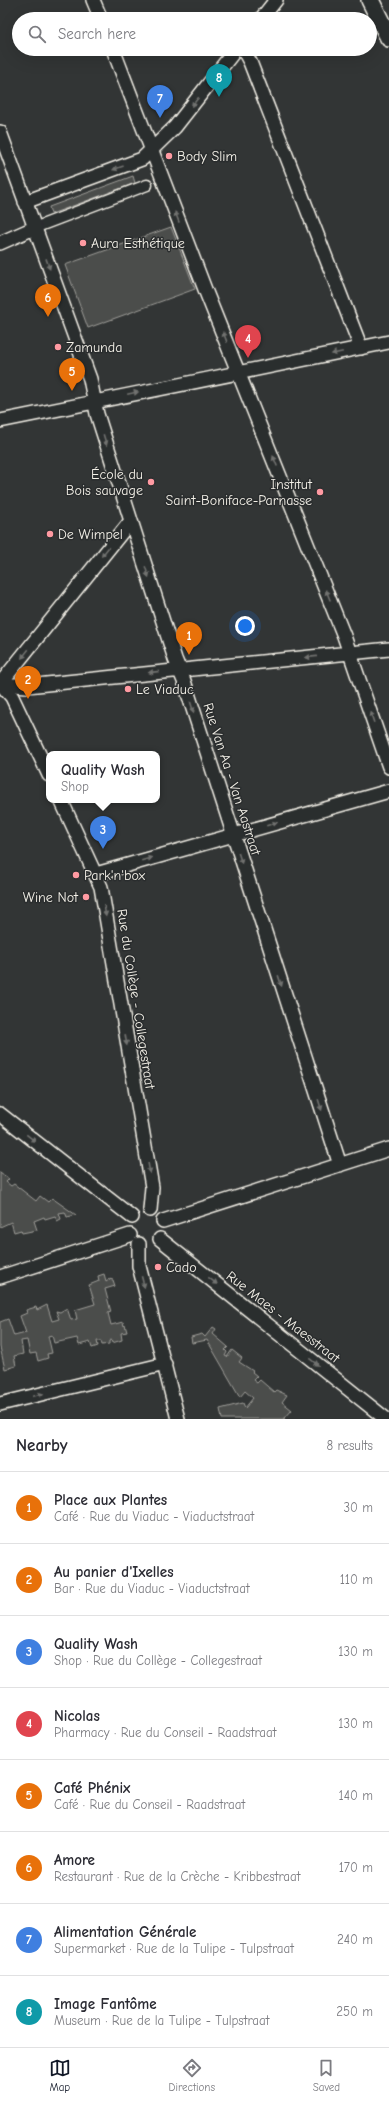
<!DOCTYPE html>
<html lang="en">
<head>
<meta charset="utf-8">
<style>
	:root { --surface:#fff; --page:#f7f7f7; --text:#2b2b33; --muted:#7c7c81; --line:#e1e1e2; --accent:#111827 }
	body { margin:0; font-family:"Comic Neue",sans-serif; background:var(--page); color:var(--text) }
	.you { position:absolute; left:245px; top:626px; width:14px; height:14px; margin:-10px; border:3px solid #fff; border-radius:50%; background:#1a73e8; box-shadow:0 0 0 6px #1a73e833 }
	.badge { display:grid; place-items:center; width:26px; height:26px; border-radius:50%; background:var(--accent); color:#fff; font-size:13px; font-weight:700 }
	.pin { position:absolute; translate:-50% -33px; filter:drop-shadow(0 1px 2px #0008) }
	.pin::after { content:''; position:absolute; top:21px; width:14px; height:12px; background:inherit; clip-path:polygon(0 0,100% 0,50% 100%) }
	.popup { position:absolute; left:46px; top:751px; width:114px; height:52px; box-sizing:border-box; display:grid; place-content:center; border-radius:8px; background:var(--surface); filter:drop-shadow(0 1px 3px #0005); font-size:13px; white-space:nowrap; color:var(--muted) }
	.popup b { font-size:15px; color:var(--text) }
	.popup::after { content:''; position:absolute; left:50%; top:100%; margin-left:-8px; border:8px solid transparent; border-top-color:var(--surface) }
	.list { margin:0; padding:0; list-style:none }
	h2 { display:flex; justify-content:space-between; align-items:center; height:52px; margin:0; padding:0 16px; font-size:17px }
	h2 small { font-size:13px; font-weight:400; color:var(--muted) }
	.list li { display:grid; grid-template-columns:26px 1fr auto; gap:12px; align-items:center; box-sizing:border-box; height:72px; padding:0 16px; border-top:1px solid var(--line) }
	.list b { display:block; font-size:15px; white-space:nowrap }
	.list p { margin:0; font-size:13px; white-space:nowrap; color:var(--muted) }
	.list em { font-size:13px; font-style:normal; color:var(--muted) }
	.icon { flex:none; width:22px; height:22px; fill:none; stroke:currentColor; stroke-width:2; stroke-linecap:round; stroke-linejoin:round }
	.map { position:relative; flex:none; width:389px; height:1419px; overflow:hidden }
	.search { position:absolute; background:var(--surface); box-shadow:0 4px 16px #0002; left:12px; right:12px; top:12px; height:44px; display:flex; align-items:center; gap:10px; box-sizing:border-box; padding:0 14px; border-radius:22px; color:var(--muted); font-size:15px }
	.sheet { height:628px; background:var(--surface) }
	nav { display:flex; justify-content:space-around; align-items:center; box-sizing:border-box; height:56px; border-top:1px solid var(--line); background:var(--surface); font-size:11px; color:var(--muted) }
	nav a { display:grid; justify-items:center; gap:2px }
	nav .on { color:var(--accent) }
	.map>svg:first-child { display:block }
	.green { fill:#4b4d4c; stroke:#a09f9a }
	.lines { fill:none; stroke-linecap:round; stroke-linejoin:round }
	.pedestrian-casing { stroke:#f4f1e8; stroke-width:13 }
	.minor-casing { stroke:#f4f1e8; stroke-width:16 }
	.tertiary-casing { stroke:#f4f1e8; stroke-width:20 }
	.pedestrian { stroke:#2a2d2e; stroke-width:10 }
	.minor { stroke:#2a2d2e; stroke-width:13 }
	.tertiary { stroke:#2a2d2e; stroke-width:17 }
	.oneway { fill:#71726f }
	.poi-dot { fill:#ff9aa2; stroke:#2a2d2e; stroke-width:1.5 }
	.labels { text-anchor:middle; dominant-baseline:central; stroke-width:3; stroke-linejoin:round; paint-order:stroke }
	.poi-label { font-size:14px; fill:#f4f1e8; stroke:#2a2d2e; text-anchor:start }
	.street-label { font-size:14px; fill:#f4f1e8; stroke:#2a2d2e }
</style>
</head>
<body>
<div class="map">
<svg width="389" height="1419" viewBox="0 0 389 1419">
	<rect width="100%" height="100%" fill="#323535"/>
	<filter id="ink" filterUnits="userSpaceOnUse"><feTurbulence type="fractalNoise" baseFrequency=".025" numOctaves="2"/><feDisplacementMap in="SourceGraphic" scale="8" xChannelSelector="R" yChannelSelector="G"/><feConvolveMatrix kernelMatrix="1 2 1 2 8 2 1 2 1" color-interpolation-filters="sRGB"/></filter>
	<g filter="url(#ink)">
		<path class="green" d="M133,176L135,183L51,214L49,207Z
			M171,227L195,289L88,328L65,265Z
			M0,1172L9,1179L6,1182L11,1186L14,1184L36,1201L40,1196L48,1202L52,1198L76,1215L67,1217L65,1212L59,1213L61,1219L57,1221L55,1216L45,1219L44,1217L34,1221L37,1230L22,1233L21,1230L14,1232L11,1222L0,1227Z
			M104,1274L106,1281L109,1279L113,1280L115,1286L105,1289L111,1312L108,1313L111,1325L123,1322L124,1326L125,1325L127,1332L121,1333L122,1340L112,1343L111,1340L109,1341V1344L102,1345L101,1341H97L98,1346L92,1348L90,1342L79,1345L77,1338L54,1343L52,1335L48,1336L52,1353L47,1354L48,1358L38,1361L36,1353L30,1354L27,1340L21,1341L23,1354L14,1356L16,1366L5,1369L0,1347V1322L8,1319L14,1336L26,1333L20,1316L27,1313L26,1310L36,1307L37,1310L47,1305L52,1321L59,1319L56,1311L60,1312L67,1308L71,1320L77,1319L75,1310L95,1304L89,1285L99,1281L98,1276Z
			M213,1327L216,1329L213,1334L228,1347L225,1350L227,1352L225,1356L227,1357L232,1350L242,1358L239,1362L253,1371L252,1372L257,1376L253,1380L257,1383L260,1380L274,1392L276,1390L287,1395L282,1402L292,1410L284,1419H222L220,1409L243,1403L245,1408L253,1398L245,1391L240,1397L207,1340L192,1343L191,1337L202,1334L205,1337Z"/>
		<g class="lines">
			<g class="pedestrian-casing">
				<path id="pedestrian" d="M34,228L147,185"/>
			</g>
			<g class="minor-casing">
				<path id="minor" d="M93,0L101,19
					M261,19L276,0
					M113,49L206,292L344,636L389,767
					M243,49L250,62L361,348
					M0,132L90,379L97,414L175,659L184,681L340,1165
					M25,202L142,159L175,127L236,49
					M0,243L34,228
					M0,421C130,395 259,369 389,342
					M0,683L12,697L49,775
					M0,684L27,686L389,649
					M0,684L130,522
					M61,800L101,887L152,1187L150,1210
					M96,874L389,791
					M0,1114L132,1217
					M163,1221L389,1149
					M160,1239L386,1419
					M139,1244V1266L178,1419
					M0,1277L130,1235
					M0,1404L165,1364"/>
			</g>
			<g class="tertiary-casing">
				<path id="tertiary" d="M370,0L389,38"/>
			</g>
			<use href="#pedestrian" class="pedestrian"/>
			<use href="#minor" class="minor"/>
			<use href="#tertiary" class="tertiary"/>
		</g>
		<defs><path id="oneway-solid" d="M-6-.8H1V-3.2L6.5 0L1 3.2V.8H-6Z"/></defs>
		<g class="oneway">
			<use href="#oneway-solid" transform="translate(195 102) rotate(128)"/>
			<use href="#oneway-solid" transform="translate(118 168) rotate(160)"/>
			<use href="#oneway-solid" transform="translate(177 217) rotate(-111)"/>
			<use href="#oneway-solid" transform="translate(48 264) rotate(70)"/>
			<use href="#oneway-solid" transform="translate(225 337) rotate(-111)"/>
			<use href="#oneway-solid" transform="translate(337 353) rotate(168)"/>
			<use href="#oneway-solid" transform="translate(133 393) rotate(-12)"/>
			<use href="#oneway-solid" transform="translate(105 440) rotate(73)"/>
			<use href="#oneway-solid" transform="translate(275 461) rotate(-112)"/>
			<use href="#oneway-solid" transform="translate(105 552) rotate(128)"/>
			<use href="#oneway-solid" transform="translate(147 572) rotate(72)"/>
			<use href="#oneway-solid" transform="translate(328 595) rotate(-112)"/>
			<use href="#oneway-solid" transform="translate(25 654) rotate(128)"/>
			<use href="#oneway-solid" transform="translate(311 657) rotate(174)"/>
			<use href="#oneway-solid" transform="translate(154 672) rotate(174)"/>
			<use href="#oneway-solid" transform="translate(192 707) rotate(73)"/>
			<use href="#oneway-solid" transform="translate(372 717) rotate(-109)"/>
			<use href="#oneway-solid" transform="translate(272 824) rotate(-16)"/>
			<use href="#oneway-solid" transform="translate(240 858) rotate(72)"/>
			<use href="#oneway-solid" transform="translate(147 859) rotate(-16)"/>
			<use href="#oneway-solid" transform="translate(105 911) rotate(81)"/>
			<use href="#oneway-solid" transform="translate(280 981) rotate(72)"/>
			<use href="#oneway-solid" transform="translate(126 1040) rotate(81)"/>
			<use href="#oneway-solid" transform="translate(320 1105) rotate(72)"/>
			<use href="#oneway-solid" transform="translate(31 1138) rotate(38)"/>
			<use href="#oneway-solid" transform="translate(149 1168) rotate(80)"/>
			<use href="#oneway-solid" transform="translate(213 1281) rotate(38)"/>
			<use href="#oneway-solid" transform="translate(143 1282) rotate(75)"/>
			<use href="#oneway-solid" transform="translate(314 1362) rotate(38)"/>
			<use href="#oneway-solid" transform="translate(38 1395) rotate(-14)"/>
		</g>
	</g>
	<g class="poi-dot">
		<circle cx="169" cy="156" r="4"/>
		<circle cx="83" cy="243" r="4"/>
		<circle cx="58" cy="347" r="4"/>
		<circle cx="151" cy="482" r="4"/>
		<circle cx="320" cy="492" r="4"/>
		<circle cx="50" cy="534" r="4"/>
		<circle cx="128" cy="689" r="4"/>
		<circle cx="76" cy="875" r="4"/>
		<circle cx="86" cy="897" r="4"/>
		<circle cx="158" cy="1267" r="4"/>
	</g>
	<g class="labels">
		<g class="poi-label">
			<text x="177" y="156">Body Slim</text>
			<text x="91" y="243">Aura Esthétique</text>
			<text x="66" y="347">Zamunda</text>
			<text x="143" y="474" text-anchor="end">École du<tspan x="143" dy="16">Bois sauvage</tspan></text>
			<text x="312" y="484" text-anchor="end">Institut<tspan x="312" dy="16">Saint-Boniface-Parnasse</tspan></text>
			<text x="58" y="534">De Wimpel</text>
			<text x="136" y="689">Le Viaduc</text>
			<text x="84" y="875">Park'n'box</text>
			<text x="78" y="897" text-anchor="end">Wine Not</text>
			<text x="166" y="1267">Cado</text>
		</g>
		<g class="street-label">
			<text transform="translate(232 779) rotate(72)">Rue Van Aa - Van Aastraat</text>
			<text transform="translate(136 999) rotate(81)">Rue du Collège - Collegestraat</text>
			<text transform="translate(283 1317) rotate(38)">Rue Maes - Maesstraat</text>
		</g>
	</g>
</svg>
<div class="you"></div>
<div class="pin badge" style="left:189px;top:655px;background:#e8710a">1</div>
<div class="pin badge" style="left:28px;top:699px;background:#e8710a">2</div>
<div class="pin badge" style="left:103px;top:849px;background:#3f7fe0">3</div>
<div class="popup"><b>Quality Wash</b>Shop</div>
<div class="pin badge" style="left:248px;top:358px;background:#e0444e">4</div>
<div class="pin badge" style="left:72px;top:391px;background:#e8710a">5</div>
<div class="pin badge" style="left:48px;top:317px;background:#e8710a">6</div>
<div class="pin badge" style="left:160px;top:118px;background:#3f7fe0">7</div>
<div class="pin badge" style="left:219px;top:97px;background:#0f9aa8">8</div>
<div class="search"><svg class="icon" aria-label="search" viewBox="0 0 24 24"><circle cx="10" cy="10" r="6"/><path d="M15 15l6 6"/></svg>Search here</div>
</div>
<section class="sheet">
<h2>Nearby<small>8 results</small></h2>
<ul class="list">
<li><span class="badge" style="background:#e8710a">1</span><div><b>Place aux Plantes</b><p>Café · Rue du Viaduc - Viaductstraat</p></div><em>30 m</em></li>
<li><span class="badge" style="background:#e8710a">2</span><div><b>Au panier d'Ixelles</b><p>Bar · Rue du Viaduc - Viaductstraat</p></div><em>110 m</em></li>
<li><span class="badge" style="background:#3f7fe0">3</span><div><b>Quality Wash</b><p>Shop · Rue du Collège - Collegestraat</p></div><em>130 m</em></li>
<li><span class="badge" style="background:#e0444e">4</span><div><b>Nicolas</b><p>Pharmacy · Rue du Conseil - Raadstraat</p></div><em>130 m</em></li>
<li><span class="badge" style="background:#e8710a">5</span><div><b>Café Phénix</b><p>Café · Rue du Conseil - Raadstraat</p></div><em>140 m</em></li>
<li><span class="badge" style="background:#e8710a">6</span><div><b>Amore</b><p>Restaurant · Rue de la Crèche - Kribbestraat</p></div><em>170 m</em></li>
<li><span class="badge" style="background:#3f7fe0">7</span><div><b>Alimentation Générale</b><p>Supermarket · Rue de la Tulipe - Tulpstraat</p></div><em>240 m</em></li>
<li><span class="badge" style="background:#0f9aa8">8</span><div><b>Image Fantôme</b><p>Museum · Rue de la Tulipe - Tulpstraat</p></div><em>250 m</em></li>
</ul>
</section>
<nav>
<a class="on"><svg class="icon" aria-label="map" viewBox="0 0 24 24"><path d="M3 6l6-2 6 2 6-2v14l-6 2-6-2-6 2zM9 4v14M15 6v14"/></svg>Map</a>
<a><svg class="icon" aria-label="directions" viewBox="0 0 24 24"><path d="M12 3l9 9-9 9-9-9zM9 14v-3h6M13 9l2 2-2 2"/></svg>Directions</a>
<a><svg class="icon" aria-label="saved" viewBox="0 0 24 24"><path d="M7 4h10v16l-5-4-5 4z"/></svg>Saved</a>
</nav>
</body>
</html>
